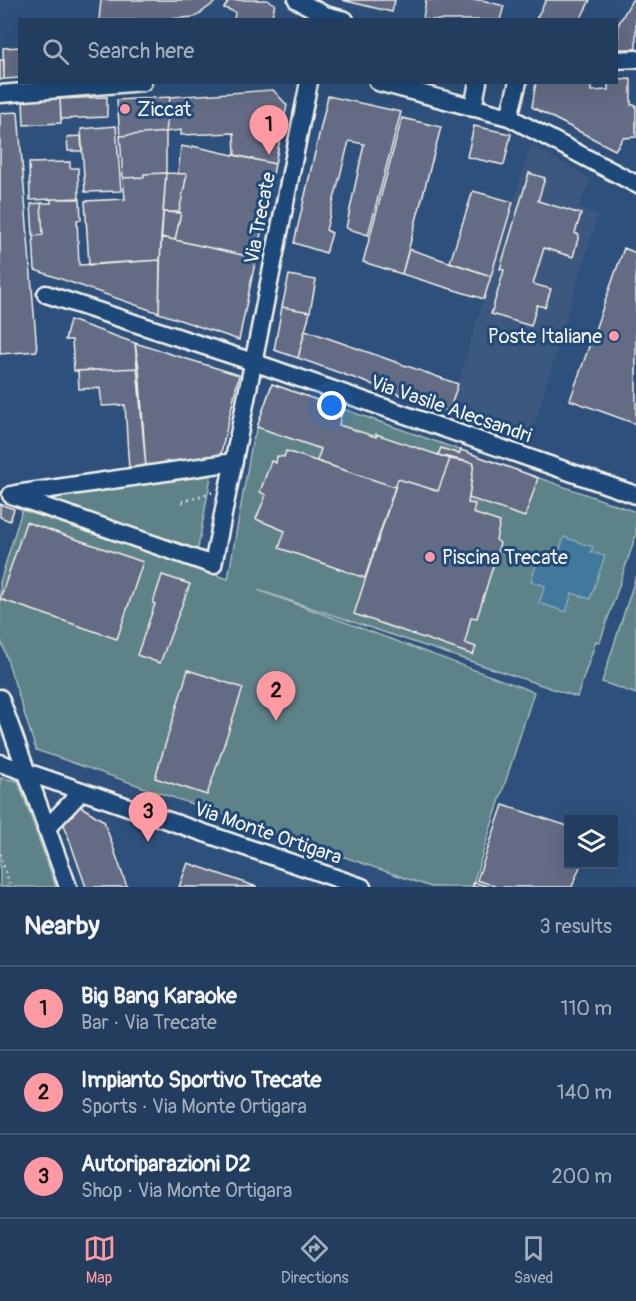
<!DOCTYPE html>
<html lang="en">
<head>
<meta charset="utf-8">
<style>
	:root { --surface:#223d5d; --page:#2e4866; --text:#f1f3f6; --muted:#a2aebc; --line:#3f5672; --accent:#ff9aa2 }
	body { margin:0; font-family:Pangolin,sans-serif; background:var(--page); color:var(--text) }
	.controls { position:absolute; right:18px; bottom:18px; display:grid; overflow:hidden; border-radius:0px; box-shadow:0 6px 24px #0002 }
	.controls button { width:54px; height:54px; display:grid; place-items:center; padding:0; border:0; border-bottom:2px solid var(--line); background:var(--surface); color:var(--text); font:30px sans-serif }
	.you { position:absolute; left:332px; top:406px; width:21px; height:21px; margin:-15px; border:4px solid #fff; border-radius:50%; background:#1a73e8; box-shadow:0 0 0 9px #1a73e833 }
	.badge { display:grid; place-items:center; width:39px; height:39px; border-radius:50%; background:var(--accent); color:#111; font-size:20px; font-weight:700 }
	.pin { position:absolute; translate:-50% -50px; filter:drop-shadow(0 2px 3px #0008) }
	.pin::after { content:''; position:absolute; top:32px; width:21px; height:18px; background:inherit; clip-path:polygon(0 0,100% 0,50% 100%) }
	.list { margin:0; padding:0; list-style:none }
	h2 { display:flex; justify-content:space-between; align-items:center; height:78px; margin:0; padding:0 24px; font-size:26px }
	h2 small { font-size:20px; font-weight:400; color:var(--muted) }
	.list li { display:grid; grid-template-columns:39px 1fr auto; gap:18px; align-items:center; box-sizing:border-box; height:84px; padding:0 24px; border-top:2px solid var(--line) }
	.list b { display:block; font-size:22px; white-space:nowrap }
	.list p { margin:0; font-size:20px; white-space:nowrap; color:var(--muted) }
	.list em { font-size:20px; font-style:normal; color:var(--muted) }
	.icon { flex:none; width:33px; height:33px; fill:none; stroke:currentColor; stroke-width:2; stroke-linecap:round; stroke-linejoin:round }
	.map { position:relative; flex:none; width:636px; height:887px; overflow:hidden }
	.search { position:absolute; background:var(--surface); box-shadow:0 6px 24px #0002; left:18px; right:18px; top:18px; height:66px; display:flex; align-items:center; gap:15px; box-sizing:border-box; padding:0 21px; border-radius:0px; color:var(--muted); font-size:22px }
	.sheet { height:330px; background:var(--surface) }
	nav { display:flex; justify-content:space-around; align-items:center; box-sizing:border-box; height:84px; border-top:2px solid var(--line); background:var(--surface); font-size:16px; color:var(--muted) }
	nav a { display:grid; justify-items:center; gap:3px }
	nav .on { color:var(--accent) }
	.map>svg:first-child { display:block }
	.built { fill:#3d597e }
	.green { fill:#5d8287; stroke:#a8bab8; stroke-width:1.5 }
	.water { fill:#40799b; stroke:#88a9ba; stroke-width:1.5 }
	.building { fill:#636c84; stroke:#f4f1e8; stroke-width:1.5 }
	.lines { fill:none; stroke-linecap:round; stroke-linejoin:round }
	.minor-casing { stroke:#f4f1e8; stroke-width:21 }
	.path { stroke:#f4f1e8; stroke-width:3; stroke-dasharray:1.5 4.5; stroke-linecap:butt }
	.minor { stroke:#1f4a7a; stroke-width:16 }
	.poi-dot { fill:#ff9aa2; stroke:#1f4a7a; stroke-width:2 }
	.labels { text-anchor:middle; dominant-baseline:central; stroke-width:6; stroke-linejoin:round; paint-order:stroke }
	.poi-label { font-size:20px; fill:#f4f1e8; stroke:#1f4a7a; text-anchor:start }
	.street-label { font-size:20px; fill:#f4f1e8; stroke:#1f4a7a }
</style>
</head>
<body>
<div class="map">
<svg width="636" height="887" viewBox="0 0 636 887">
	<rect width="100%" height="100%" fill="#2d517c"/>
	<filter id="ink" filterUnits="userSpaceOnUse"><feTurbulence type="fractalNoise" baseFrequency=".0167" numOctaves="2"/><feDisplacementMap in="SourceGraphic" scale="12" xChannelSelector="R" yChannelSelector="G"/><feConvolveMatrix kernelMatrix="1 2 1 2 8 2 1 2 1" color-interpolation-filters="sRGB"/></filter>
	<g filter="url(#ink)">
		<path class="built" d="M531,145L591,179L578,208L598,215L530,438L449,412Z"/>
		<path class="green" d="M272,384L636,512V535L600,642L596,641L577,697L258,590L534,692L472,887H431L36,750L0,637V582L22,510L228,579L252,443Z
			M213,465L196,559L12,498Z
			M636,576V694L602,682Z
			M0,778L18,781L56,887H0Z"/>
		<path class="water" d="M564,537L593,547L591,552L605,556L590,599L572,593L566,612L539,603L545,586L531,581L538,559L555,564Z"/>
		<path class="building" d="M101,0H216L214,3L195,17L155,20H99Z
			M229,0H267L275,4L271,20H234L235,12L224,8Z
			M342,0H395L392,12Z
			M426,0H482L504,6L500,20H427L423,18Z
			M546,0H590L580,20H531L536,19Z
			M632,0H636V49H619L618,25Z
			M20,47V78L4,79L3,48Z
			M0,60H4V79L0,80Z
			M631,79V105H636V137L623,138L615,150L532,107L536,82H591V91L608,90V82H616V80Z
			M273,90L287,105L275,164L235,155L234,133L181,135V130L166,132L170,97Z
			M328,96L401,112L368,235L346,228L364,144L349,141L326,230L332,233L326,253L294,243Z
			M107,97V117L61,119L60,99Z
			M170,97L166,132L120,136L117,100Z
			M60,99L61,123L24,125L23,100Z
			M18,112L37,351L0,354V113Z
			M402,118L441,127L402,274L363,262Z
			M116,126L121,191L85,192L81,129Z
			M474,126L511,134L504,165L467,157Z
			M166,132V173L144,174V177L123,178L120,136Z
			M81,136L82,151H68L67,137Z
			M181,146L192,148V146L275,164L256,258L175,240L181,213L179,212L187,174H178Z
			M70,162V168H78L79,198L30,200L29,163Z
			M166,173L160,260L89,265L85,201L125,199L123,178L144,177V174Z
			M166,173L187,174L179,212H163Z
			M529,173L545,178L538,201L581,214L575,233L579,235L573,257L544,248L533,284L551,289L545,307L537,305L531,326L491,314L504,270L500,269Z
			M473,191L513,202L491,276L450,262Z
			M51,199H80L81,220H77L79,265L160,260L159,313L35,270L33,236L43,235L41,203H51Z
			M41,203L43,235L33,236L31,204Z
			M163,212L181,213L175,240L161,237Z
			M161,237L256,258L239,340L159,313Z
			M624,248L636,253V424L570,400Z
			M409,249L491,276L484,299L402,274Z
			M289,275L316,280L310,312L282,307Z
			M282,307L310,312L298,358L274,350Z
			M70,320L135,343L139,368L74,371L72,340H65Z
			M305,330L458,384L449,412L298,358Z
			M135,343L239,375L219,462L146,468Z
			M139,368L146,468L129,470L125,405L102,406L100,388L79,389L78,371Z
			M272,384L342,409L339,425L376,437V434L450,459L438,491L398,479L395,487L317,461L321,449L257,427Z
			M441,448L459,454L461,450L538,478L525,517L469,498L474,463L438,455Z
			M286,451L395,487L365,578L279,548L285,531L256,519L266,495L260,492L271,461L276,463L277,456L284,457Z
			M450,459L474,463L468,503L475,504L473,513L500,522L496,540L500,543L477,618L471,617L465,643L476,647L473,655L354,614L398,479L438,491Z
			M0,504L14,509L10,521L0,517Z
			M26,522L143,562L117,639L0,599Z
			M162,575L190,584L160,663L137,655L154,607L155,604L153,603Z
			M188,670L243,688L207,795L155,778Z
			M503,805L568,826V864H581L572,887H497L477,880Z
			M80,806L104,821L127,887H86L62,819Z
			M188,863L257,887H179Z
			M474,882L489,887H473Z"/>
		<g class="lines">
			<g class="minor-casing">
				<path id="minor" d="M297,0L325,15L345,20
					M616,60L636,59
					M378,82L509,117L518,82
					M0,94L143,82
					M473,108L478,82
					M509,117L636,184
					M46,294L253,362L636,495
					M16,494L234,462
					M11,495L213,565L309,82
					M0,698L68,887
					M0,763L362,887
					M46,829L82,791"/>
			</g>
			<path class="path" d="M182,502L213,492
				M0,854L10,887"/>
			<use href="#minor" class="minor"/>
		</g>
	</g>
	<g class="poi-dot">
		<circle cx="125" cy="109" r="6"/>
		<circle cx="614" cy="336" r="6"/>
		<circle cx="430" cy="557" r="6"/>
	</g>
	<g class="labels">
		<g class="poi-label">
			<text x="137" y="109">Ziccat</text>
			<text x="602" y="336" text-anchor="end">Poste Italiane</text>
			<text x="442" y="557">Piscina Trecate</text>
		</g>
		<g class="street-label">
			<text transform="translate(260 218) rotate(-79)">Via Trecate</text>
			<text transform="translate(451 409) rotate(19)">Via Vasile Alecsandri</text>
			<text transform="translate(268 833) rotate(19)">Via Monte Ortigara</text>
		</g>
	</g>
</svg>
<div class="controls">
<button><svg class="icon" aria-label="layers" viewBox="0 0 24 24"><path d="M12 4l9 5-9 5-9-5zM3 14l9 5 9-5"/></svg></button>
</div>
<div class="you"></div>
<div class="pin badge" style="left:269px;top:155px">1</div>
<div class="pin badge" style="left:276px;top:721px">2</div>
<div class="pin badge" style="left:148px;top:842px">3</div>
<div class="search"><svg class="icon" aria-label="search" viewBox="0 0 24 24"><circle cx="10" cy="10" r="6"/><path d="M15 15l6 6"/></svg>Search here</div>
</div>
<section class="sheet">
<h2>Nearby<small>3 results</small></h2>
<ul class="list">
<li><span class="badge">1</span><div><b>Big Bang Karaoke</b><p>Bar · Via Trecate</p></div><em>110 m</em></li>
<li><span class="badge">2</span><div><b>Impianto Sportivo Trecate</b><p>Sports · Via Monte Ortigara</p></div><em>140 m</em></li>
<li><span class="badge">3</span><div><b>Autoriparazioni D2</b><p>Shop · Via Monte Ortigara</p></div><em>200 m</em></li>
</ul>
</section>
<nav>
<a class="on"><svg class="icon" aria-label="map" viewBox="0 0 24 24"><path d="M3 6l6-2 6 2 6-2v14l-6 2-6-2-6 2zM9 4v14M15 6v14"/></svg>Map</a>
<a><svg class="icon" aria-label="directions" viewBox="0 0 24 24"><path d="M12 3l9 9-9 9-9-9zM9 14v-3h6M13 9l2 2-2 2"/></svg>Directions</a>
<a><svg class="icon" aria-label="saved" viewBox="0 0 24 24"><path d="M7 4h10v16l-5-4-5 4z"/></svg>Saved</a>
</nav>
</body>
</html>
